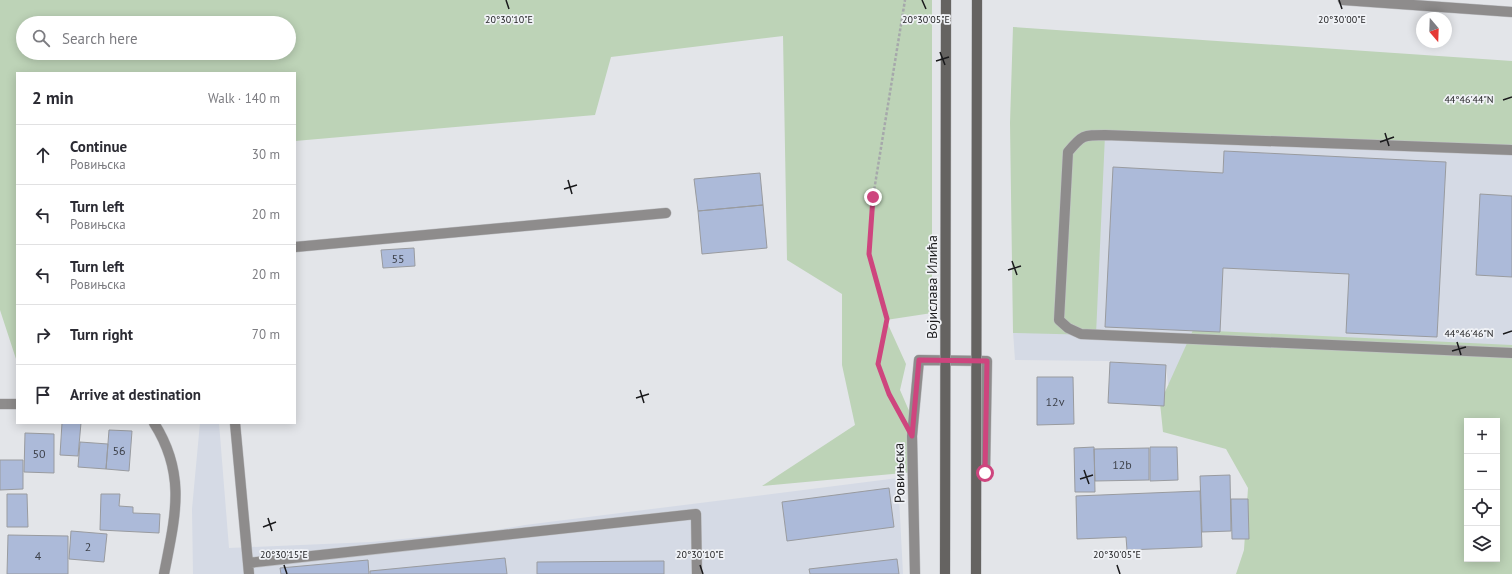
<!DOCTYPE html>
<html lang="en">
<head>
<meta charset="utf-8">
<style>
	:root { --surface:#fff; --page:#f7f7f7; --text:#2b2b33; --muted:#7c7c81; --line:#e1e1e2 }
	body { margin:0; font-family:"PT Sans",sans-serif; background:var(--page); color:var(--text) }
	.controls { position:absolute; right:12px; bottom:12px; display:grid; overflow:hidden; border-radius:0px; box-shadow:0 2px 10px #0003 }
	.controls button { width:36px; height:36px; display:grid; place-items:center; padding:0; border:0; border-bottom:1px solid var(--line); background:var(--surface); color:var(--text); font:20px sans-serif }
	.compass { position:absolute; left:1416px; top:12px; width:36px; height:36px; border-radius:50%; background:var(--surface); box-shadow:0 2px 10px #0003; rotate:161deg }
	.stop { position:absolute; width:12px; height:12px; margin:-9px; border:3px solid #ce457e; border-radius:50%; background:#fff }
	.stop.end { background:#ce457e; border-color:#fff; box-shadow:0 1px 4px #0008 }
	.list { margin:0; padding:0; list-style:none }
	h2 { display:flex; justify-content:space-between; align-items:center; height:52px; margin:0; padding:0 16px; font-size:17px }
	h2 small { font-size:13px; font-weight:400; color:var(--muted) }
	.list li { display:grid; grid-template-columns:26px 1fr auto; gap:12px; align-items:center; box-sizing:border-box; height:60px; padding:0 16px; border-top:1px solid var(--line) }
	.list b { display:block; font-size:15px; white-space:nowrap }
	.list p { margin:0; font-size:13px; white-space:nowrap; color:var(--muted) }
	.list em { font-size:13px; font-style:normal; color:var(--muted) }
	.icon { flex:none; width:22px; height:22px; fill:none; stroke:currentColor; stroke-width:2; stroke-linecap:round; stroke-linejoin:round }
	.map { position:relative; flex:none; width:1512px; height:574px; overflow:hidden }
	.search { position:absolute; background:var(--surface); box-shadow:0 2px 10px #0003; left:16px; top:16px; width:280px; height:44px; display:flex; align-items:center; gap:10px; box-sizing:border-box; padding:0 14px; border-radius:22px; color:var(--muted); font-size:15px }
	.panel { position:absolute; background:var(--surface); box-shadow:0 2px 10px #0003; left:16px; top:72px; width:280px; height:352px; border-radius:0px }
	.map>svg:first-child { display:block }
	.built { fill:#d5dae5 }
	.green { fill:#bdd3b7; fill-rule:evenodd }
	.building { fill:#acbad9; stroke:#999b9f }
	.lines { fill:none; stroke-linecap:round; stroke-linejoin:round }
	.service-casing { stroke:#bfc0c4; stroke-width:11 }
	.minor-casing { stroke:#bfc0c4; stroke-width:11 }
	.path { stroke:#a6a8ab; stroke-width:2.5; stroke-dasharray:3 2; stroke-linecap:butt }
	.service { stroke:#8e8c8c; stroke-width:10 }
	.minor { stroke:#8e8c8c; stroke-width:10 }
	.secondary-bridge-casing { stroke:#bfc0c4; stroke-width:11; stroke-linecap:butt }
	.secondary-bridge { stroke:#656361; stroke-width:10 }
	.route { stroke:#ce457e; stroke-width:5 }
	.ticks { fill:none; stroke:#1a1a1c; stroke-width:1.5 }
	.labels { text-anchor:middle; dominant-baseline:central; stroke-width:3.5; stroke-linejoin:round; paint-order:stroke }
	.number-label { font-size:12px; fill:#3e424b }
	.street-label { font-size:14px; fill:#1a1a1c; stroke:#f0f2f6 }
	.ticks-label { font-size:10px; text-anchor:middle; fill:#1a1a1c; stroke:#f0f2f6; stroke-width:3.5; stroke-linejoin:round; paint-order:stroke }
</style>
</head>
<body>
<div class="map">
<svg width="1512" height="574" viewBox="0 0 1512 574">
	<rect width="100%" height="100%" fill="#e3e5e9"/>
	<path class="built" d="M1018,123L1512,140V383L1168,384L1166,365L1107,361L1015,360L1013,331Z
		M200,423H219L229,548L371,542L496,530L525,525L898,478L903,574H193L192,509Z"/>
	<path class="green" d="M0,0H932V313L886,320L906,364L900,390L910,413L914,472L762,486L855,425L842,365V294L787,260L783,36L611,57L595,115L295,141V73H17V362L0,310ZM23,23H289V53H23Z
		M1013,27L1512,61V150L1105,135L1096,335L1013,333L1010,123Z
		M1193,330L1512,345V574H1236L1244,550L1248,488L1226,449L1163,432L1160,403ZM1467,421H1497V559H1467Z"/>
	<path class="building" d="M1224,151L1446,162L1437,337L1346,333L1349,274L1223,268L1220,332L1105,327L1113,167L1223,173Z
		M760,173L763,205L698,211L694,179Z
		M1480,194L1512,196V277L1476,275Z
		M763,205L767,248L702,254L698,211Z
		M414,248L415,266L383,268L381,250Z
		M1110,362L1166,365L1164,406L1108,403Z
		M1037,377H1073L1074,424L1037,425Z
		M62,423H81L78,456L60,455Z
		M109,430L132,431L129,471L106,469Z
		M25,433L54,434V473L24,472Z
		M80,442L108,444L106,469L78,467Z
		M1094,447L1095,492H1075L1074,448Z
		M1150,447H1177L1178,480L1150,481Z
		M1149,448V480L1095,481L1094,449Z
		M0,460H23V489L0,490Z
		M1230,475L1231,531L1202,532L1200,476Z
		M889,488L894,527L787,541L782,502Z
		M1200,491L1202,547L1127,550L1126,537L1077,539L1076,496Z
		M7,494H27L28,527H7Z
		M101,494H120L119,506L133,507V513L160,514L159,533L100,530Z
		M1231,499H1248L1249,539H1232Z
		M71,531L107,534L104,562L69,559Z
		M8,535L68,536V574H7Z
		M505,558L507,574H370V571Z
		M897,559L899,574H810L809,569Z
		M368,560L369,574H281L280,568Z
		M664,561V574H537V562Z"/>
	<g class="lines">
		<g class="service-casing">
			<path id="service" d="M1512,150L1105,135C1083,135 1082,135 1068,152L1059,320L1068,328L1081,334L1512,353
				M295,247L666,213
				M235,423L249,574
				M248,563L696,514L697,574
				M915,574L912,436L919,360L987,361L985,473"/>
		</g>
		<g class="minor-casing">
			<path id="minor" d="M1343,0L1512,12
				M0,404H17
				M154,423C187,475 175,517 164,574"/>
		</g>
		<path class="path" d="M896,407L889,394L878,364L887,319L869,254L873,197L905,0"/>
		<use href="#service" class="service"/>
		<use href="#minor" class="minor"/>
		<g class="secondary-bridge-casing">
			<path id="secondary-bridge" d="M945,574L946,0
				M976,574L977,0"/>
		</g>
		<use href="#secondary-bridge" class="secondary-bridge"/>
	</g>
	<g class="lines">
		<path class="route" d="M873,197L869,254L887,319L878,364L889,394L912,436L919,360L987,361L985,473"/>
	</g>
	<path class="ticks" d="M506,0L509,9M922,0L926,9M1339,0L1342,9M940,52L945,65M936,61L949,57M1503,100L1512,97M1385,133L1389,146M1380,142L1394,137M568,180L572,194M564,189L577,185M1012,261L1017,275M1008,270L1021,266M1503,334L1512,331M1457,342L1461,355M1452,351L1466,347M640,390L644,403M636,398L649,394M1084,470L1089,484M1080,479L1093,475M268,518L272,531M263,527L276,522M284,565L287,574M700,565L703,574M1117,565L1120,574"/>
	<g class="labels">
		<g class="number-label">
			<text x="398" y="258">55</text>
			<text x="1055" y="401">12v</text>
			<text x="119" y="450">56</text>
			<text x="39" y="453">50</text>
			<text x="1122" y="464">12b</text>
			<text x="88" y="546">2</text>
			<text x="38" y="555">4</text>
		</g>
		<g class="street-label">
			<text transform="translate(932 287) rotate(-90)">Војислава Илића</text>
			<text transform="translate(899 473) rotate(-91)">Ровињска</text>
		</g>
	</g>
	<g class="ticks-label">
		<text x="509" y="23">20°30'10"E</text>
		<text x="1342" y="23">20°30'00"E</text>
		<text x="926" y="23">20°30'05"E</text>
		<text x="1469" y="103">44°46'44"N</text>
		<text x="1469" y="337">44°46'46"N</text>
		<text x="284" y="558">20°30'15"E</text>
		<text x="700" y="558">20°30'10"E</text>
		<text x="1117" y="558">20°30'05"E</text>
	</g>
</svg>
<div class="controls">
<button>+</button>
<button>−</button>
<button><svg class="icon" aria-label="locate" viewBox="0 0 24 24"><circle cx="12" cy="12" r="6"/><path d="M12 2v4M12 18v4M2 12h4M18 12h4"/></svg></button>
<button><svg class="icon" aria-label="layers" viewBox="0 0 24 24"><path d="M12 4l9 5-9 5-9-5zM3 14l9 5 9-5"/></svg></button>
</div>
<svg class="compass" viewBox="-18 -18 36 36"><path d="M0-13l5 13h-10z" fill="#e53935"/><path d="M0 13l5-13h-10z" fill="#7c7c81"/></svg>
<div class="stop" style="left:985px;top:473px"></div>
<div class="stop end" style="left:873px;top:197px"></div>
<div class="search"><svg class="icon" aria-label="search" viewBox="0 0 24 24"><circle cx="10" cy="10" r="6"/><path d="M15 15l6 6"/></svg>Search here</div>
<section class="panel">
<h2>2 min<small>Walk · 140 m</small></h2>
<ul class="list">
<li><svg class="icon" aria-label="ahead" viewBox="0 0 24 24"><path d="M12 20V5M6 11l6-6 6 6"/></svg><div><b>Continue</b><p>Ровињска</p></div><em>30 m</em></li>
<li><svg class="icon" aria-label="left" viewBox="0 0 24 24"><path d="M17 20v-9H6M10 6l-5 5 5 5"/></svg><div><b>Turn left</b><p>Ровињска</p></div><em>20 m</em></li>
<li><svg class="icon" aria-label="left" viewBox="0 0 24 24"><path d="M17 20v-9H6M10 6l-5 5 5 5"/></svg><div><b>Turn left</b><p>Ровињска</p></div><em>20 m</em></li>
<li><svg class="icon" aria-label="right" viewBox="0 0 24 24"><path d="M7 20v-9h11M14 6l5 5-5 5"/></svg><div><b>Turn right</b></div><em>70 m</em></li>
<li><svg class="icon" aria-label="arrive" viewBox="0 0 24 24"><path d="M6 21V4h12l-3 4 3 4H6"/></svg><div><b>Arrive at destination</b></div></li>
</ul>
</section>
</div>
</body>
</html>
